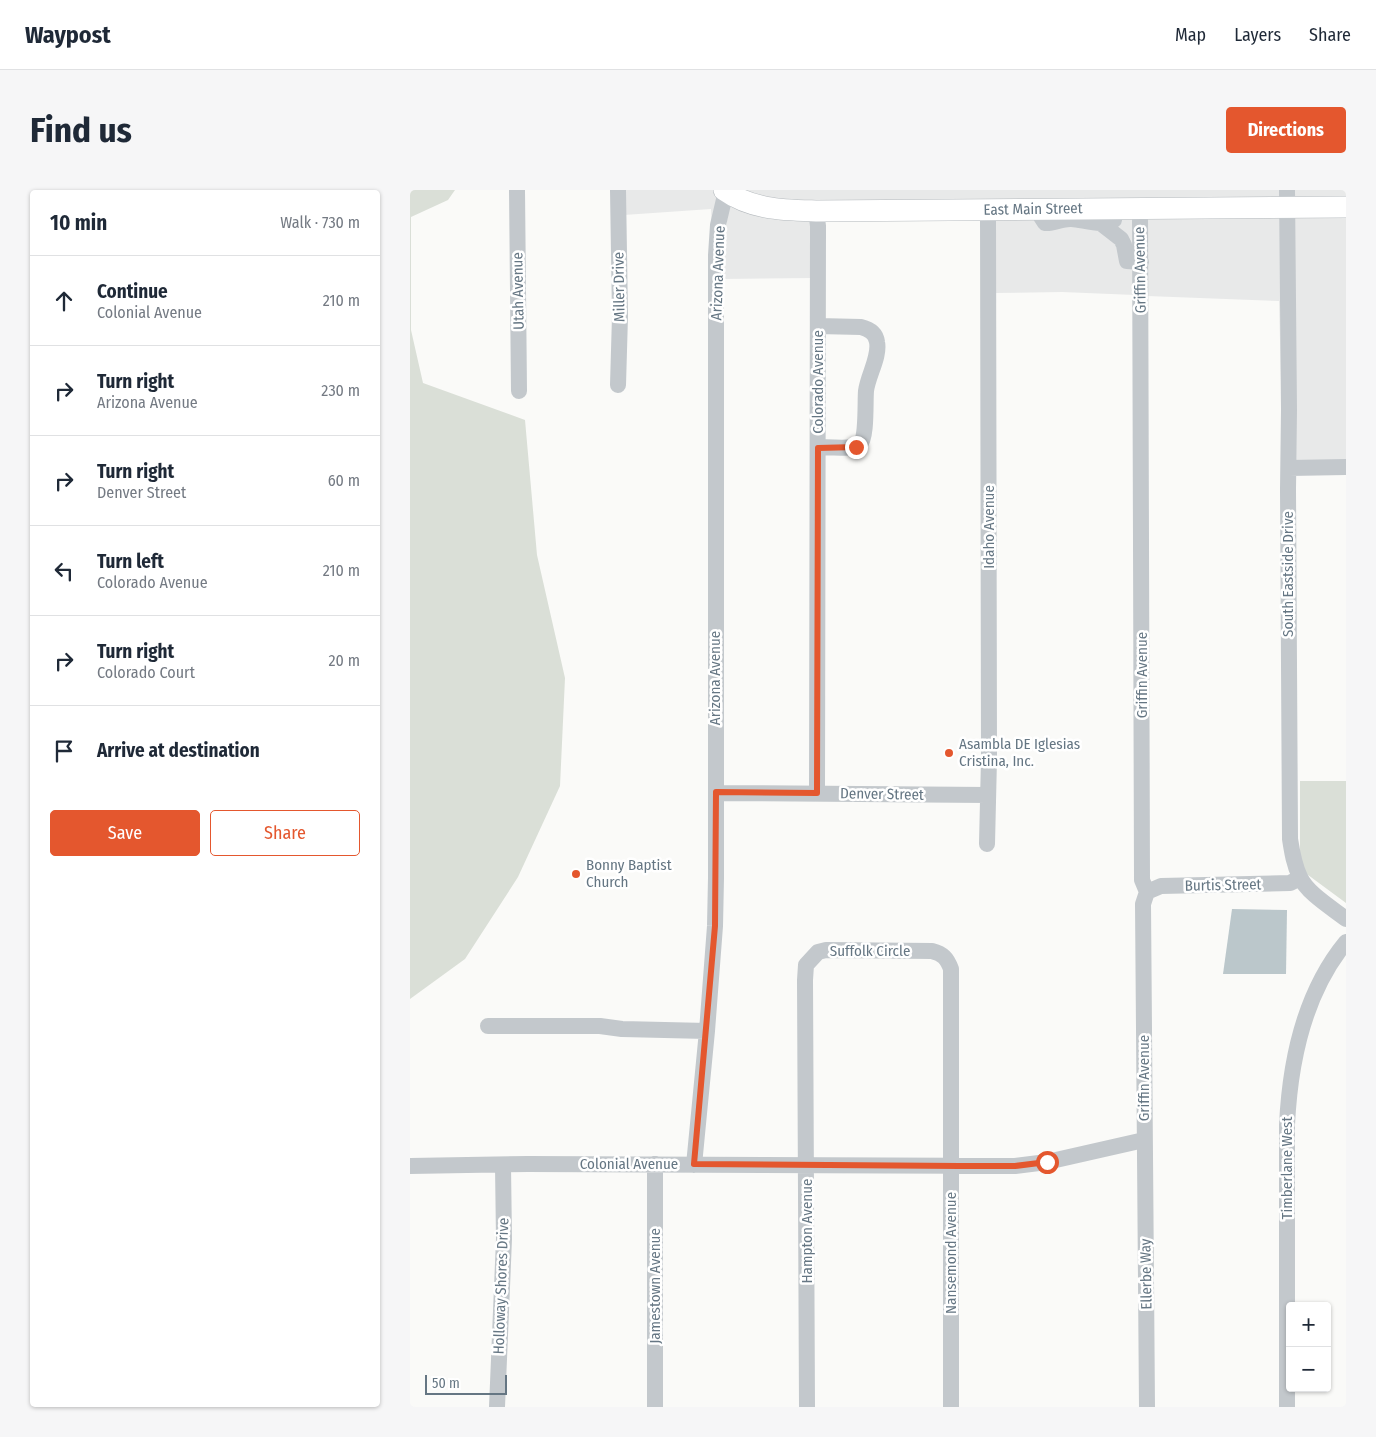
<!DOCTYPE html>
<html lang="en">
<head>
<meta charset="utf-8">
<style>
	:root { --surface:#fff; --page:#f6f6f7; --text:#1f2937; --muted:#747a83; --line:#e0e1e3; --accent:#e4572e }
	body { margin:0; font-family:"Fira Sans Condensed",sans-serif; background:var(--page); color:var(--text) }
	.controls { position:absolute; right:15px; bottom:15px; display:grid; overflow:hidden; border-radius:5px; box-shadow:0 1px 4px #0004 }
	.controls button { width:45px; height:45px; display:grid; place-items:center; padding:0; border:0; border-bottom:1px solid var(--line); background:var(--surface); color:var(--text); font:25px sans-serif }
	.scale { position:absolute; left:15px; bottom:12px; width:82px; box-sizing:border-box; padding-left:5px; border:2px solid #657683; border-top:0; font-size:14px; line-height:18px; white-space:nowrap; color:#657683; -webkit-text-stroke:4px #fff; paint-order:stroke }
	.stop { position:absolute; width:15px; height:15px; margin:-11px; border:4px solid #e4572e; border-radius:50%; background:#fff }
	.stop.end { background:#e4572e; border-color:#fff; box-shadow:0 1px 5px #0008 }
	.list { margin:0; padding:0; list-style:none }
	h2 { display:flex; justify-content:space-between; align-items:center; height:65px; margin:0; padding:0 20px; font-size:21px }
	h2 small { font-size:16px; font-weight:400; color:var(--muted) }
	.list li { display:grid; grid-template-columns:32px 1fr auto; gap:15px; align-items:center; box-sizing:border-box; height:90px; padding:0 20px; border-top:1px solid var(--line) }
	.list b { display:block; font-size:19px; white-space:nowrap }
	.list p { margin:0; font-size:16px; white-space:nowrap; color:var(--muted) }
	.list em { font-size:16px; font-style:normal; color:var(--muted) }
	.actions { display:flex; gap:10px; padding:15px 20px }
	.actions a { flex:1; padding:11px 0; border:1px solid var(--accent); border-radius:5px; text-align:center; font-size:18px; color:var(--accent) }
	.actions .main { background:var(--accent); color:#fff }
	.icon { flex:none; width:28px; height:28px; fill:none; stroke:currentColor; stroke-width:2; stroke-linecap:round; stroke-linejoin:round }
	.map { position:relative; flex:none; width:936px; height:1217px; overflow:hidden; border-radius:5px }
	header { display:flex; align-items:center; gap:30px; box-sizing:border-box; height:70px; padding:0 25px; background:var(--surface); border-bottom:1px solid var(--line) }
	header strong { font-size:24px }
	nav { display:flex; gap:28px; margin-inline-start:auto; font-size:18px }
	.intro { display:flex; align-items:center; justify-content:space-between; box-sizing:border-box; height:120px; padding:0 30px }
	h1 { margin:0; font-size:35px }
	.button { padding:12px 22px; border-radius:5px; background:var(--accent); color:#fff; font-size:18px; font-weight:700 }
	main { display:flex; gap:30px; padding:0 30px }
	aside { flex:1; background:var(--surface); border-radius:5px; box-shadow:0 1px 4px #0004 }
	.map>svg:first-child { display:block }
	.built { fill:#e8e9e9 }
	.green { fill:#dadfd7 }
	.water { fill:#bbc7cb }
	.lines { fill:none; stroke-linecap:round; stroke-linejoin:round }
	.major-casing { stroke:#b5babe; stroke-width:22 }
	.minor { stroke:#c3c8cc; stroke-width:16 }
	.major { stroke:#fff; stroke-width:21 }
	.route { stroke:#e4572e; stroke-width:6 }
	.poi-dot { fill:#e4572e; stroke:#fff; stroke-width:2 }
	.labels { text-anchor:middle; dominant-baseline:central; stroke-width:5; stroke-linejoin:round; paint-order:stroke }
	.street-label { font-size:15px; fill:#657683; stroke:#fff }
	.poi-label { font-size:15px; fill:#657683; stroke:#fff; text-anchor:start }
</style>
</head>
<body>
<header>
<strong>Waypost</strong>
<nav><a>Map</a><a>Layers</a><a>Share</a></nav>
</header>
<div class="intro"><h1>Find us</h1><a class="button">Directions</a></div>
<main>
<aside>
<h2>10 min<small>Walk · 730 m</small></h2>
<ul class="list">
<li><svg class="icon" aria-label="ahead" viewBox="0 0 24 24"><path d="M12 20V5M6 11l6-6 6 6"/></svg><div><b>Continue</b><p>Colonial Avenue</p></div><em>210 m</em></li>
<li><svg class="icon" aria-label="right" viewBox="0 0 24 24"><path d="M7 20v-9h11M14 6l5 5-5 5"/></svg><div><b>Turn right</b><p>Arizona Avenue</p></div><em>230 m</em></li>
<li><svg class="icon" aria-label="right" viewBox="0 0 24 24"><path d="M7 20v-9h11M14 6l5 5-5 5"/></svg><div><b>Turn right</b><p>Denver Street</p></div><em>60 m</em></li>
<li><svg class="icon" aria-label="left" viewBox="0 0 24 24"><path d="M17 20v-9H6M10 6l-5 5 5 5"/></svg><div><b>Turn left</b><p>Colorado Avenue</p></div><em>210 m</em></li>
<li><svg class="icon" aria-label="right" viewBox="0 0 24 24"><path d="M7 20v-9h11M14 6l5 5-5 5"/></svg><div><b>Turn right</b><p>Colorado Court</p></div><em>20 m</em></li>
<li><svg class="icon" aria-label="arrive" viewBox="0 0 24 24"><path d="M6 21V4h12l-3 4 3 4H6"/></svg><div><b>Arrive at destination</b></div></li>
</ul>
<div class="actions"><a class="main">Save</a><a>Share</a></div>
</aside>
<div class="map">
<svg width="936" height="1217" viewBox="0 0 936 1217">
	<rect width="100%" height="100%" fill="#fafaf8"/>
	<path class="built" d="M213,0H305L309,4L302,45L301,19L214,25Z
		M327,0H871V12L364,13Z
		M883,0H936V10L882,11Z
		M320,10L401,27L403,88L312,89V65Z
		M936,23V271L885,272L882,24Z
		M724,24L725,105L652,102L584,103V26Z
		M736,24H871L873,270L869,111L737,106Z"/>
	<path class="green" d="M0,0H45L38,10L1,27V140L13,193L115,230L127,365L155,488L150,596L108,687L55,769L0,809Z
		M890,591H936V713L894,682L890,668Z"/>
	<path class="water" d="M822,719L877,720L876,784H813Z"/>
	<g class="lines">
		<g class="major-casing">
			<path id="major" d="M314,0C342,20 374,20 406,21L936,17"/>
		</g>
		<path class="minor" d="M107,0L109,201
			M208,0L210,126L208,195
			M877,0L879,220L878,299L880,649C882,662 884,675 890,687C897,703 922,718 936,729
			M730,18L732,690L737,702L733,714L737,1217
			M626,19L635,33C644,34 652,28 662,29C674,30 695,37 704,30L705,18
			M406,21L408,36L407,603
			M693,35L711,49L714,55L717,71L731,72
			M408,257C417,257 444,260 450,254C457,247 455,212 456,201C458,185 470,167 467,152C466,143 459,139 451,137L408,136
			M879,278L936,277
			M306,603L578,605
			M577,654L579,569L578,19
			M737,702L751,696L880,693L890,688
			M78,836H190L212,839L297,841
			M245,974V1217
			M284,975L297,841L305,736L306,688V65L308,35L316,1
			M0,976L118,974L605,976L637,972L734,950
			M87,1217L94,1049L93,976
			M397,1217L395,790L396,775L408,762L416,760L522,761C533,764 537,768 541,779V1217
			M877,1217V935C880,871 894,803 936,752"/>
		<use href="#major" class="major"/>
	</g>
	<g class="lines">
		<path class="route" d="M446,257L408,258L407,603L306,602L305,736L284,974L550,976H605L637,972"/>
	</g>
	<g class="poi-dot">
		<circle cx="539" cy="563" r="5"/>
		<circle cx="166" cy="684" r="5"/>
	</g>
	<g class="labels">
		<g class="street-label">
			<text transform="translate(623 19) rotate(-1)">East Main Street</text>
			<text transform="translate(730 80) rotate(-91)">Griffin Avenue</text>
			<text transform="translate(308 83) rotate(-88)">Arizona Avenue</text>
			<text transform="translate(209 97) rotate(-91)">Miller Drive</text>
			<text transform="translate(108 101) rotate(-91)">Utah Avenue</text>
			<text transform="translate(408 192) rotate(-90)">Colorado Avenue</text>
			<text transform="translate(579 337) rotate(-90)">Idaho Avenue</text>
			<text transform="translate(878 384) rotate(-90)">South Eastside Drive</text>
			<text transform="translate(732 485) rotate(-90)">Griffin Avenue</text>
			<text transform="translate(305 488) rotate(-90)">Arizona Avenue</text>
			<text transform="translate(472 604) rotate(1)">Denver Street</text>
			<text transform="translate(813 695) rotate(-1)">Burtis Street</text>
			<text x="460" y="761">Suffolk Circle</text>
			<text transform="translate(734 888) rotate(-90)">Griffin Avenue</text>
			<text x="219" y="974">Colonial Avenue</text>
			<text transform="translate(877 978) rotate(-90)">Timberlane West</text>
			<text transform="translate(397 1041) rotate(-90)">Hampton Avenue</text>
			<text transform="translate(541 1063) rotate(-90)">Nansemond Avenue</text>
			<text transform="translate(736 1084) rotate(-91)">Ellerbe Way</text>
			<text transform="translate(91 1096) rotate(-88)">Holloway Shores Drive</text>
			<text transform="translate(245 1096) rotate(-90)">Jamestown Avenue</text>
		</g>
		<g class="poi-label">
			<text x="549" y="554">Asambla DE Iglesias<tspan x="549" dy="17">Cristina, Inc.</tspan></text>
			<text x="176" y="675">Bonny Baptist<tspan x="176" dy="17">Church</tspan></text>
		</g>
	</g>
</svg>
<div class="controls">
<button>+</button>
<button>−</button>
</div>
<div class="scale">50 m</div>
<div class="stop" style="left:637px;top:972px"></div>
<div class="stop end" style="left:446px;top:257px"></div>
</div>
</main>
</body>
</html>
